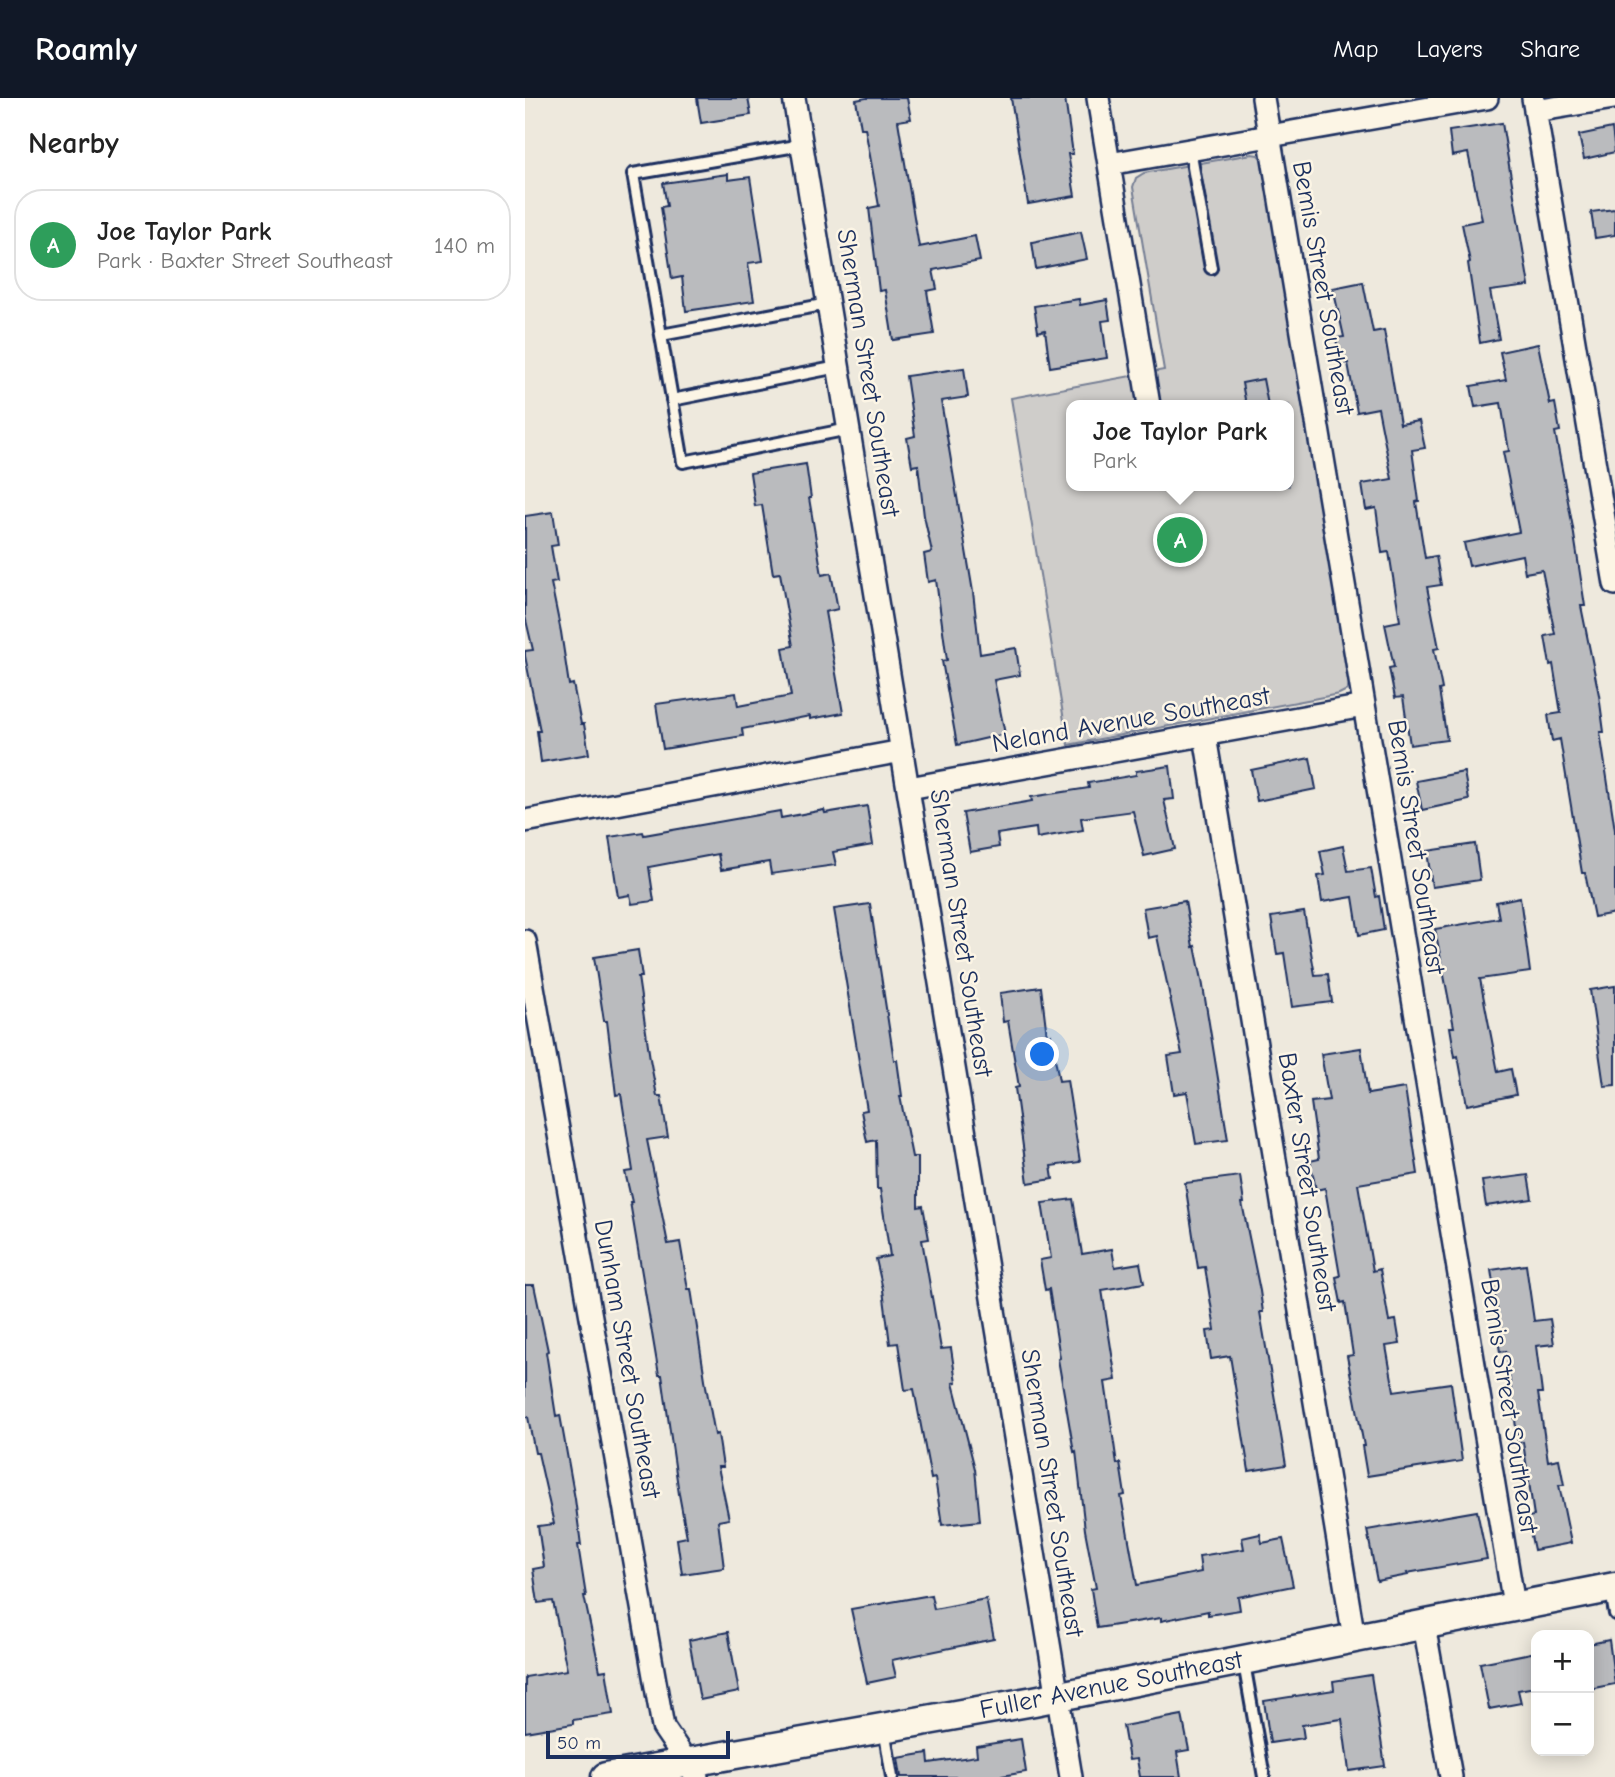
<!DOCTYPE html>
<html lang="en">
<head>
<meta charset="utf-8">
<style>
	:root { --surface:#fff; --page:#f6f6f6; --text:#222; --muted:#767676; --line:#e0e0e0; --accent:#111827 }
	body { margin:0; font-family:"Comic Neue",sans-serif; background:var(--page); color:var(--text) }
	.controls { position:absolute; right:21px; bottom:21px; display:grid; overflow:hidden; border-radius:14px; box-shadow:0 4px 18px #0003 }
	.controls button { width:63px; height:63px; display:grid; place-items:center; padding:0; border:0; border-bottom:2px solid var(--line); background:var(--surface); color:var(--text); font:35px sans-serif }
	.scale { position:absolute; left:21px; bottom:18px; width:184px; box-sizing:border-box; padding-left:7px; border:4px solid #1b2f5e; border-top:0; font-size:19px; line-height:24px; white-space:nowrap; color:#1b2f5e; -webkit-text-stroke:5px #fcf5e5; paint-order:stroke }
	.you { position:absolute; left:518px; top:957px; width:24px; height:24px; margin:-18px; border:5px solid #fff; border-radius:50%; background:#1a73e8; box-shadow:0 0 0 10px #1a73e833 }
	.badge { display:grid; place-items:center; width:46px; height:46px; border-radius:50%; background:var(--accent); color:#fff; font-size:23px; font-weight:700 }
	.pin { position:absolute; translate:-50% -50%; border:4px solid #fff; box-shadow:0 2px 7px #0006 }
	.popup { position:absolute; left:541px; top:302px; width:228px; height:91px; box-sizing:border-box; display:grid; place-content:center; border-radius:14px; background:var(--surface); filter:drop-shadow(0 2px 5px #0005); font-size:23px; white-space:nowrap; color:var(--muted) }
	.popup b { font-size:26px; color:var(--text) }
	.popup::after { content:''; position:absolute; left:50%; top:100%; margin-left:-14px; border:14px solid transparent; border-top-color:var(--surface) }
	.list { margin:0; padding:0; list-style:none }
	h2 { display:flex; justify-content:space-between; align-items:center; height:91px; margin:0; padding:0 28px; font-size:30px }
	h2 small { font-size:23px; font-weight:400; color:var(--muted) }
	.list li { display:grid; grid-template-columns:46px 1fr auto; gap:21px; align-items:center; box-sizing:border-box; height:112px; margin:0 14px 14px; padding:0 14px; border:2px solid var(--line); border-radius:28px }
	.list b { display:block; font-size:26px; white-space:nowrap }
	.list p { margin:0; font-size:23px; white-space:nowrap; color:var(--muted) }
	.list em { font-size:23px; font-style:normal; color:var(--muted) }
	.map { position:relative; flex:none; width:1090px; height:1679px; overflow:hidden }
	header { display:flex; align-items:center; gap:42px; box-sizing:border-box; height:98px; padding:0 35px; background:var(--accent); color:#fff }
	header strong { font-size:33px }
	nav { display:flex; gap:38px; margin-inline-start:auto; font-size:24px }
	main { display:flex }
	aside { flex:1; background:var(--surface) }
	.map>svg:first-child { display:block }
	.green { fill:#cfcdca; stroke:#757e94; stroke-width:2; fill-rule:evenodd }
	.building { fill:#babbbe; stroke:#1b2f5e; stroke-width:2 }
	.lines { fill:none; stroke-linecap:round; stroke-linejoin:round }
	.service-casing { stroke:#1b2f5e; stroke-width:16 }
	.minor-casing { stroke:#1b2f5e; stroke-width:26 }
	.secondary-casing { stroke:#1b2f5e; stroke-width:33 }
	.service { stroke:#fcf5e5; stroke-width:10 }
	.minor { stroke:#fcf5e5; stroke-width:21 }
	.secondary { stroke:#fcf5e5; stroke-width:28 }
	.labels { text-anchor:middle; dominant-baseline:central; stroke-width:5; stroke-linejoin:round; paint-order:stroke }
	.street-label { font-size:26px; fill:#1b2f5e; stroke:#fcf5e5 }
</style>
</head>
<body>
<header>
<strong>Roamly</strong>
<nav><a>Map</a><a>Layers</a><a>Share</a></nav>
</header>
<main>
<aside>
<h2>Nearby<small></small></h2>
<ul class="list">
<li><span class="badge" style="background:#2e9e5b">A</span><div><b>Joe Taylor Park</b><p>Park · Baxter Street Southeast</p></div><em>140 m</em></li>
</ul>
</aside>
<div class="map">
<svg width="1090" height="1679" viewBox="0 0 1090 1679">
	<rect width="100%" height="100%" fill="#eee9dd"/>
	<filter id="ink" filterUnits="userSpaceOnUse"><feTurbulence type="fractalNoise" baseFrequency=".0143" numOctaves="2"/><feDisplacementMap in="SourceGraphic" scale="14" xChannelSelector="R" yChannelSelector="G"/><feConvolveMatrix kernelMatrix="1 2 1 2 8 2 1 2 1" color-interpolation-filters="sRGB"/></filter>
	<g filter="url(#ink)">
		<path class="green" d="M727,56L733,57L738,62L825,584L822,592L814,596L543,647L486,300L639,272L608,89L611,80L619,75ZM546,307H764V388H546Z"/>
		<path class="building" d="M172,0H223L226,17L176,25Z
			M341,0H382L386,21L373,23L394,149L450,138L455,163L408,172L412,191L402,193L409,236L368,242L360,192L354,193L344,110L354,108L340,30H336L331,2Z
			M486,0H540L548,56H543L550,98L503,106Z
			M977,25L1004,188L965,193L974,241L955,245L943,165L945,164L937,126L957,122L943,55L927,58L924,33Z
			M1087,30L1090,54L1059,61L1054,37Z
			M203,76V82L225,79L238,163L223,165L229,203L161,213L157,179L147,181L136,109L142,108L138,85Z
			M1090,111V137L1070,140L1066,114Z
			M556,134L562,161L511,171L507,144Z
			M838,184L848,234L859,232L875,326L894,323L900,350L887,352L894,403L891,404L900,460L911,458L916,487L902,489L914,550L909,551L917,591L914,592L922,642L885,647L878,599L870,600L864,570L869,569L860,526L875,523L864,454L857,455L851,410L841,412L837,386L867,381L853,310L832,314L823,265L815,266L811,240L819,239L808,190Z
			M554,201L555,207L582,202L585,222L577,223L582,260L525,269L520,232L513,234L509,208Z
			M1013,246L1025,306L1030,305L1035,333L1030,334L1048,430L1060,508H1056L1074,597L1079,634H1075L1090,732V815L1069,819L1060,775H1057L1035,641L1027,643L1023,617L1036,615L1028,566L1025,567L1020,538L1030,536L1017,472L1000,475L997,457L944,468L939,445L994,434L978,354L984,353L976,305L950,309L946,288L981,282L975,254Z
			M439,270L443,299L416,303L448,494L455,556L491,550L495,577L469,582L480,636L432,647L417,563L422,562L411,482L403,484L399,456L407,454L399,418L393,367L387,368L382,340L390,338L381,278Z
			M738,281L743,307H721L717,285Z
			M281,366L286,400H284L297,477L306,475L313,511L300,514L318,615L285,621V618L217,631L218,638L138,651L131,606L211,595L213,608L266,598L258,550L268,548L255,475L248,476L237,407L230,408L225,375Z
			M28,414L33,447L26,448L32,484L26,485L36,534L44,587L48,586L56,626H59L64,656L16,664L12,633H15L0,558V553L8,552L0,518V418Z
			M785,660L791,691L732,703L726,672Z
			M645,668L649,701L639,702L650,751L619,758L608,713L556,720L558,732L512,740L511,730L472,736L474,749L445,754L438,715L507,703L506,699L564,690L563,685L611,677V673Z
			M939,674L944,702L897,712L891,683Z
			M342,708L348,747L308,754L311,767L246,776L244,764L196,772L193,756L124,769L129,803L107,806L105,797L93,799L84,739L118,734L119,737L255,713L256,720L299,712L300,715Z
			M950,746L955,782L907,789L902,753Z
			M818,748L823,773L846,770L851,799L854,798L859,832L834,837L828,799L797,804L793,778L800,777L795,753Z
			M995,799L1005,874L955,881L973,974L986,971L991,997L942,1007L933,958L930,959L925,929H929L910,831L974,820L971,804Z
			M660,803L668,849L670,848L677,882L703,1042L671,1046L662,994L649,996L643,958L657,956L632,838L623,840L618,810Z
			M345,806L369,962H372L377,998H375L387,1059H393V1109L398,1108L404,1141L397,1142L416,1251L426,1250L431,1284L428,1285L450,1371L455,1423L417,1427L410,1380L406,1381L389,1291L380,1292L373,1245L365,1246L358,1192L351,1161L365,1158L355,1091H352L351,1042L342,1044L336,1013L342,1012L309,811Z
			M779,814L790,877L803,876L807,904L767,909L759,855L752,856L746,819Z
			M113,852L117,879H113L125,961L132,998H136L143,1039L122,1042L143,1146L155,1144L163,1191H166L181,1288L190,1337L193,1336L198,1369H193L204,1421L193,1423L199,1470L157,1476L152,1441L162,1439L154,1396L137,1277H134L105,1104H107L100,1074L108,1073L96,996L91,997L82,923H79L69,859Z
			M1090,888V987L1079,988L1065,892Z
			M516,889L522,938L526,937L534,983L542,982L555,1064L526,1068L528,1081L503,1085L490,990L494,989L483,923L478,924L475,895Z
			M836,950L843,996L880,990L893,1076L833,1086L848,1173L855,1171L864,1223L871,1222L875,1246L861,1248L869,1293L926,1285L937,1363L842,1378L837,1348H839L822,1258L828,1257L820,1204L816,1205L811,1179L815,1178L800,1090L791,1092L785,1063L794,1061L786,1004L804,1002L796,956Z
			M1003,1077L1007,1101L961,1108L957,1083Z
			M715,1078L719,1105H717L735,1193L738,1214H735L761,1367L724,1373L705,1258L686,1261L682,1233L690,1232L680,1169L673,1170L660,1085Z
			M548,1101L557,1156L587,1151L590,1169L615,1165L619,1185L577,1192L591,1282L580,1284L592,1366L595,1365L600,1397L596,1398L612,1487L676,1474L674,1458L719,1451L717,1440L735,1436L737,1445L758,1441L768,1488L713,1499L715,1512L683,1517V1513L636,1523V1520L572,1530L566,1491L571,1490L560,1432L551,1353L549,1354L538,1290L533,1261L535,1260L524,1191L520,1192L515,1162L526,1160L517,1105Z
			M1001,1167L1009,1223L1025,1221L1029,1246L1011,1248L1017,1295H1013L1023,1363L1034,1361L1039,1387H1034L1046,1445L1009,1452L1002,1419L1009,1418L998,1344L993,1345L981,1253L975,1254L971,1229H975L966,1172Z
			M0,1187H9L23,1253L21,1254L31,1318L35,1317L50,1401L56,1447H53L61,1498H59L75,1573L81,1572L88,1616L48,1622V1626L0,1634V1579L42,1572L28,1503L13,1505L8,1471L19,1469L13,1428L29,1426L13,1355H10L3,1319H0Z
			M952,1413L962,1461L882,1475L883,1477L852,1483L842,1432Z
			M406,1497L409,1511L461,1501L469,1541L367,1562L371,1579L342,1585L326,1511Z
			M203,1534L214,1594L175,1602L164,1542Z
			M1084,1542L1090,1586L1064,1591V1546Z
			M1011,1554V1589L993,1592L996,1605L964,1611L955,1565Z
			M846,1577L860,1668L824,1673L817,1621L777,1627L779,1640L745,1645L739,1603L809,1592L808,1583Z
			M657,1617L664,1652L652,1654L656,1679H615L612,1661L604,1662L598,1628Z
			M496,1641L501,1674L471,1679H376L373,1660L403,1655L404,1665L452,1658L451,1648Z"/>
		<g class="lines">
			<g class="service-casing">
				<path id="service" d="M277,47L108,76L158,364L324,331
					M665,52L686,170
					M136,237L303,206
					M147,302L313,269
					M1086,1493L1090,1516
					M719,1565L739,1679
					M359,1630L367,1679"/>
			</g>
			<g class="minor-casing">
				<path id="minor" d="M269,0L546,1679
					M573,0L624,307
					M738,0L989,1507
					M1008,0L1090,486
					M1010,13L1089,0
					M584,66L962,0
					M680,638L829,1540
					M384,690L839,608
					M0,723L377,653
					M0,843L138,1629L172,1679
					M899,1527L926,1679"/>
			</g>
			<g class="secondary-casing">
				<path id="secondary" d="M81,1679L509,1603L1090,1489"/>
			</g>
			<use href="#service" class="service"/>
			<use href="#minor" class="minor"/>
			<use href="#secondary" class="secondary"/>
		</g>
	</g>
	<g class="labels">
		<g class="street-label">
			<text transform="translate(798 190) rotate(80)">Bemis Street Southeast</text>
			<text transform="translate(343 275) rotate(81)">Sherman Street Southeast</text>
			<text transform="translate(606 622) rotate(-10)">Neland Avenue Southeast</text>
			<text transform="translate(891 749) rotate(81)">Bemis Street Southeast</text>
			<text transform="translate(436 835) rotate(81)">Sherman Street Southeast</text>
			<text transform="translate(782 1084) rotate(81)">Baxter Street Southeast</text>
			<text transform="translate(102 1261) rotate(80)">Dunham Street Southeast</text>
			<text transform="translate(984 1308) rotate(81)">Bemis Street Southeast</text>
			<text transform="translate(527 1395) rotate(81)">Sherman Street Southeast</text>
			<text transform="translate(586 1587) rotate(-11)">Fuller Avenue Southeast</text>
		</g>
	</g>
</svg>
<div class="controls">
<button>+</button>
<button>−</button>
</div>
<div class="scale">50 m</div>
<div class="you"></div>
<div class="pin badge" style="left:655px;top:442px;background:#2e9e5b">A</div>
<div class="popup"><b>Joe Taylor Park</b>Park</div>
</div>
</main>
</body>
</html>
